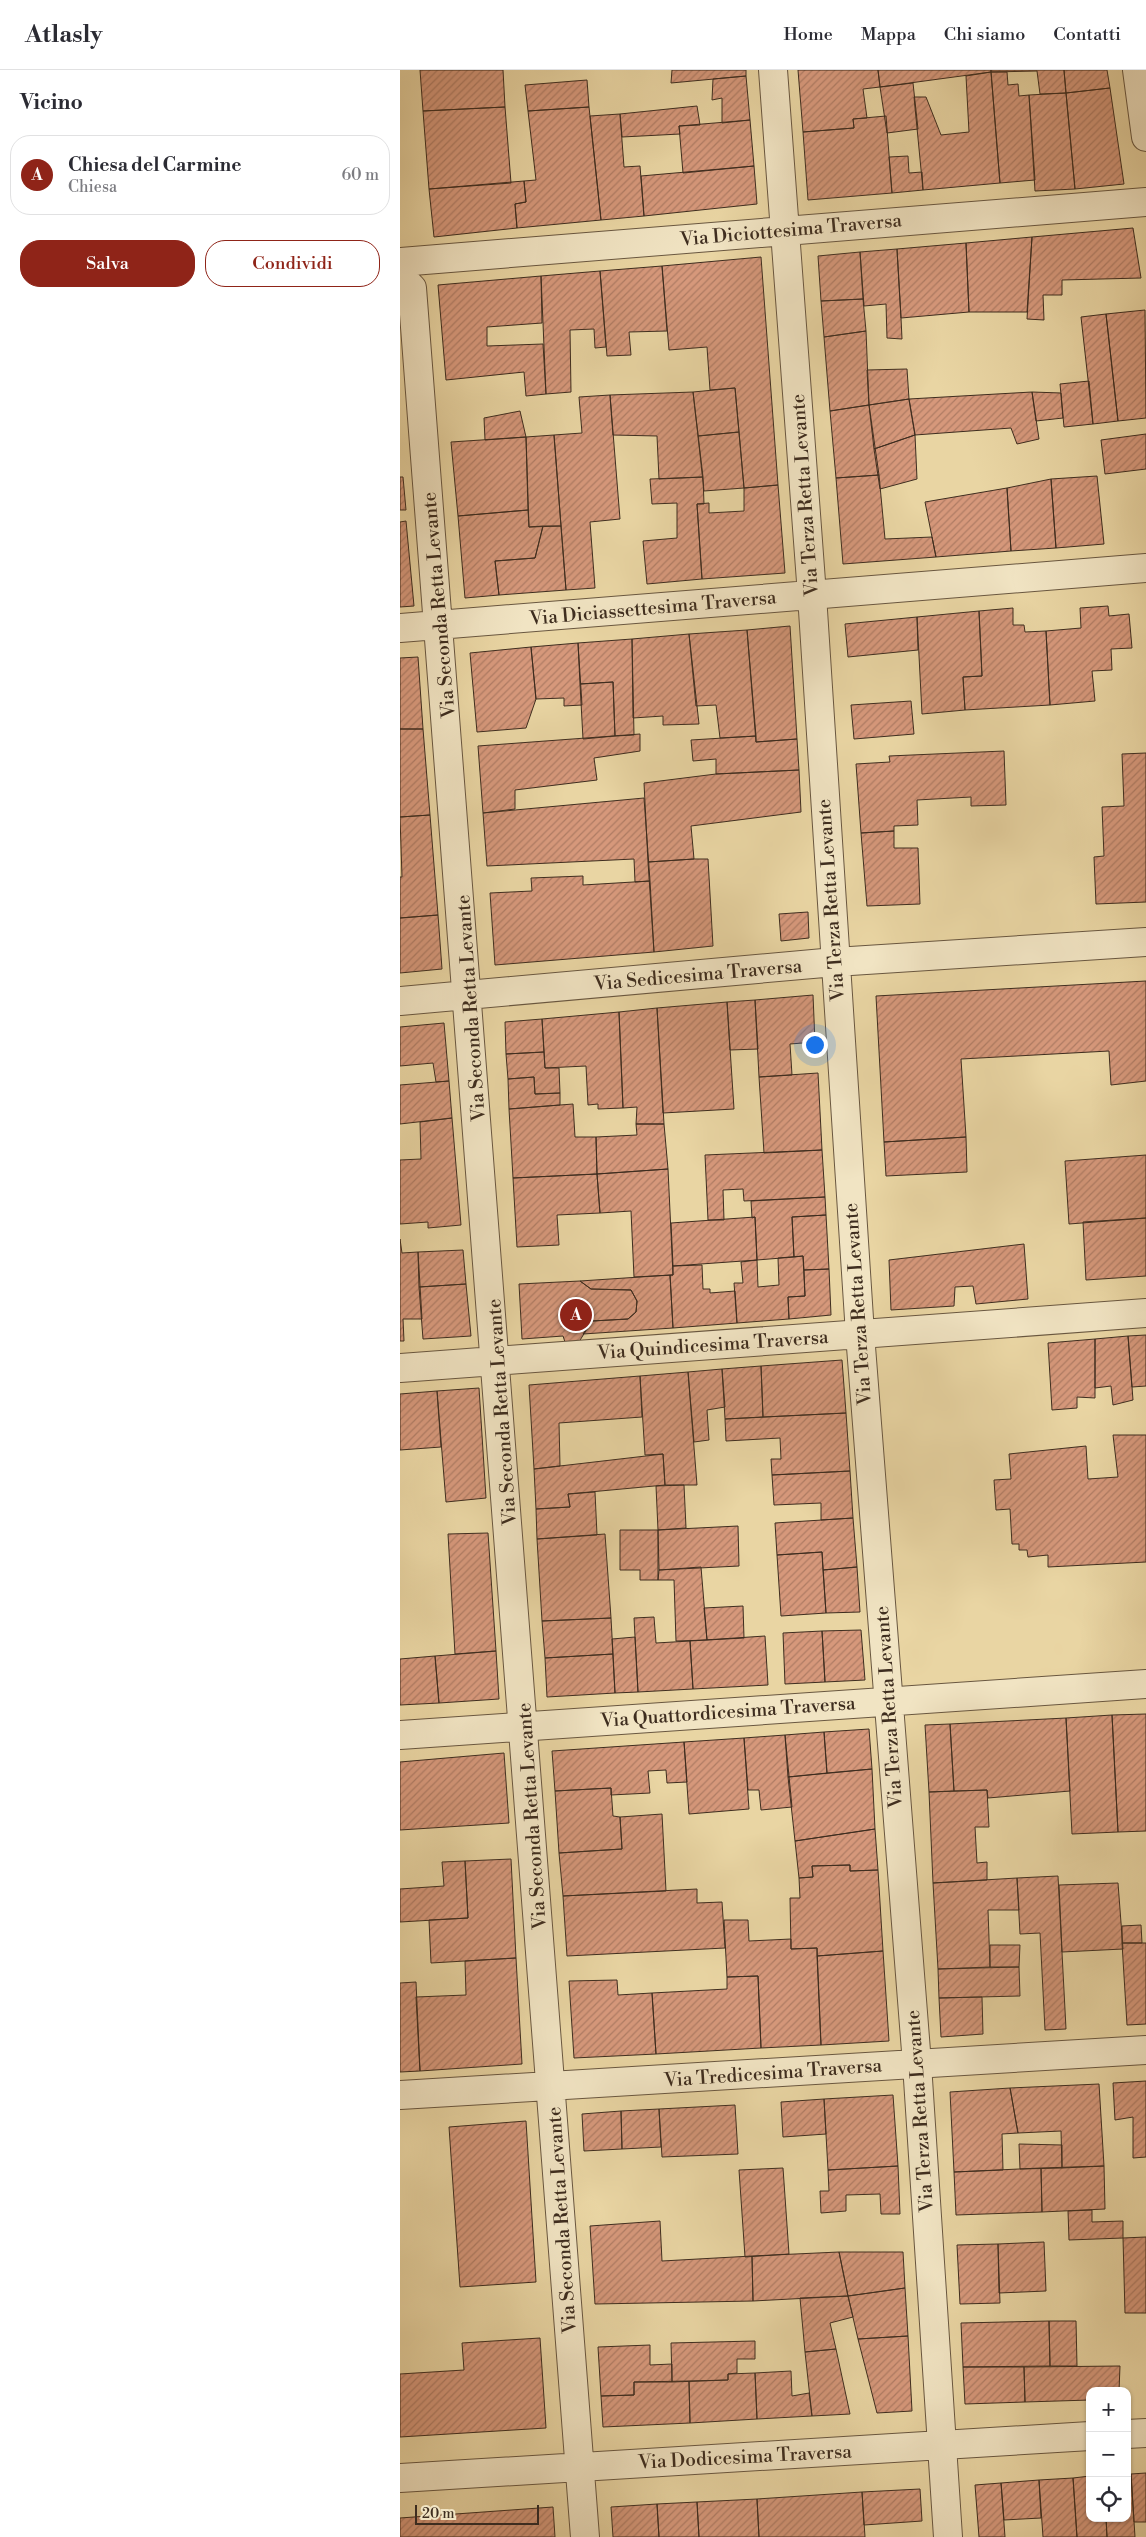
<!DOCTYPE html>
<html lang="it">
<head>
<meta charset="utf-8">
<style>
	:root { --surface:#fff; --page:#f2f2f3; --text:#2b2b33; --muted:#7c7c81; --line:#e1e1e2; --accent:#8f2418 }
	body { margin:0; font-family:"Libre Bodoni",serif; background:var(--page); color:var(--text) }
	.controls { position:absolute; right:15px; bottom:15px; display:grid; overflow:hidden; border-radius:10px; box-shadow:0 1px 4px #0004 }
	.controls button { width:45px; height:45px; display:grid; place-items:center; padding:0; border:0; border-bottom:1px solid var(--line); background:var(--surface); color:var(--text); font:25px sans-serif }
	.scale { position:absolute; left:15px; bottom:12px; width:124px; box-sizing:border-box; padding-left:5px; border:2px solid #3e2d1f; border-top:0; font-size:14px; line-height:18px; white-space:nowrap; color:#3e2d1f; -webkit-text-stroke:4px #f1e4c3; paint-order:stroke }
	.you { position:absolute; left:414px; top:974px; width:18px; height:18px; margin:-12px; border:4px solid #fff; border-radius:50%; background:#1a73e8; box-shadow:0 0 0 8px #1a73e833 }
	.badge { display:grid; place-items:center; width:32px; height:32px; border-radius:50%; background:var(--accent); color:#fff; font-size:16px; font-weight:700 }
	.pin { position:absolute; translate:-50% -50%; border:2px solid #fff; box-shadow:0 1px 5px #0006 }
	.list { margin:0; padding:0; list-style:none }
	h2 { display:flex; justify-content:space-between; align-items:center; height:65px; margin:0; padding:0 20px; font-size:21px }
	h2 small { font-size:16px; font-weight:400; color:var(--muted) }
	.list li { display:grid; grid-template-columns:32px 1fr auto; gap:15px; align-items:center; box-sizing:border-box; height:80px; margin:0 10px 10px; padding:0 10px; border:1px solid var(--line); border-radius:20px }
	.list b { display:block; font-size:19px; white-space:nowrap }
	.list p { margin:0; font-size:16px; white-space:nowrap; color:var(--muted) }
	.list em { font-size:16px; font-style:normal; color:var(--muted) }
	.actions { display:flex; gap:10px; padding:15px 20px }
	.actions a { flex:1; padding:11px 0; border:1px solid var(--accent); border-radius:20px; text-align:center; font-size:18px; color:var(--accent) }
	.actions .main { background:var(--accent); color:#fff }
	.icon { flex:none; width:28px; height:28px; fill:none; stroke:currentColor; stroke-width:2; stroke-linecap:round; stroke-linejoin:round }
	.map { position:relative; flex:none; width:746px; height:2467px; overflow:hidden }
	header { display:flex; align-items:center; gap:30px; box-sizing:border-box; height:70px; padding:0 25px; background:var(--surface); border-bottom:1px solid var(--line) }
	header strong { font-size:24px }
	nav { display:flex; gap:28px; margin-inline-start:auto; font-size:18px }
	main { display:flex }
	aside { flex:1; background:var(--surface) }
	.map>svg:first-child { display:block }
	.building { fill:url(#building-hatch); stroke:#3e2d1f }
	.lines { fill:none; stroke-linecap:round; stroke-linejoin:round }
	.minor-casing { stroke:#695740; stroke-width:30 }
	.minor { stroke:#f1e4c3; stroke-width:28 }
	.labels { text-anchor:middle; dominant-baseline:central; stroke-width:4; stroke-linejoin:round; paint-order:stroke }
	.street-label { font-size:19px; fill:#3e2d1f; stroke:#f1e4c3 }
</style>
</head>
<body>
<header>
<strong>Atlasly</strong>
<nav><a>Home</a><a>Mappa</a><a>Chi siamo</a><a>Contatti</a></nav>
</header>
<main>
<aside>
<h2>Vicino<small></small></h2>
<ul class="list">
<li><span class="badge">A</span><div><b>Chiesa del Carmine</b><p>Chiesa</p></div><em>60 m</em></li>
</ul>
<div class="actions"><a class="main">Salva</a><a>Condividi</a></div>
</aside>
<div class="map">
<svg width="746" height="2467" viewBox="0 0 746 2467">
	<defs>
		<pattern id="building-hatch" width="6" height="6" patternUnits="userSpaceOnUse" patternTransform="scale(1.25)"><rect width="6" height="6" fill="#d6987b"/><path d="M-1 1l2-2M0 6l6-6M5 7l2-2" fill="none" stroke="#af7c64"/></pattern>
	</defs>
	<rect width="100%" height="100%" fill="#e9d5a3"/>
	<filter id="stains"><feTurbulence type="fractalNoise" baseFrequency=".004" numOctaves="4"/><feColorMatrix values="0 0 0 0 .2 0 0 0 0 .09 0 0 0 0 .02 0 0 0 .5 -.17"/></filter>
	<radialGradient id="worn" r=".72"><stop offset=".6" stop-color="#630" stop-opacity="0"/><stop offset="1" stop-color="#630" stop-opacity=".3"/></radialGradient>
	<path class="building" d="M20,0H103L105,37L23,41Z
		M272,0H346V6L271,13Z
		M398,0H478L480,17L463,19L467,48L453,49L454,58L403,62Z
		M478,0H591V2L480,17Z
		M591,0H664L666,23L640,24L637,1L591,2Z
		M664,0H707L710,18L666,23Z
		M591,2L600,113L523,120L514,27H526L541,65L569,62L566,6Z
		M591,2H607L608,15L618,14L619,26L629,25L635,110L600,113Z
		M346,6L350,50L322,53V28L312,30L313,9Z
		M187,10L189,37L128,41L125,15Z
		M513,13L518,59L487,63L480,17Z
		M710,18L724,114L675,119L666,23Z
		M666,23L675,119L635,121L629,25Z
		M297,36L300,55L279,56L280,64L222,67L220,44Z
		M105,37L111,113L29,119L23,41Z
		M189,37L201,150L117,158L115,134L126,132L124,111L136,110L128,41Z
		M220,44L224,97L240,96L244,146L201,150L190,46Z
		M486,46L492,123L408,130L403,62L454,58L453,49Z
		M350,50L354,96L283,103L279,56Z
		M508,86L509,103L522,102L523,120L492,123L489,87Z
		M354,96L357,134L244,146L241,106Z
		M124,111L126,132L115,134L117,158L34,167L29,119Z
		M733,158L741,208L662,210V225H643L644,250L627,249L632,167Z
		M632,167L627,242H569L566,173Z
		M566,173L569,242L501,248L497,179Z
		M497,179L501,248L502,269L487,268L486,234L464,236L460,182Z
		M460,182L463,229L421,231L418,186Z
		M361,187L378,415L344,418L335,318L310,320L307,277L269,280L262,196Z
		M262,196L267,261L229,262L231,285L207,286L200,201Z
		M200,201L206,277L195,278L194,259L170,260L171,322L146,324L141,206Z
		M141,206L142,253L87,257V276L143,274L146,324L126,326L124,302L46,310L38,215Z
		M463,229L466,261L424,267L421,231Z
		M745,240L746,348L718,351L706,244Z
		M706,244L718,351L693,354L681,247Z
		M466,261L469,335L430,341L424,267Z
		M507,299L509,329L469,335L467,300Z
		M689,311L693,354L664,357L660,314Z
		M335,318L339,362L298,366L293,322Z
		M293,322L303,407L259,409L257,366L213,365L210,325Z
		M632,322L661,323L663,348L636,351Z
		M632,322L639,369L617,374L611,358L515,365L509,329Z
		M210,325L220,449L190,452L195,518L166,520L154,365L182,363L179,327Z
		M509,329L515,365L474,379L469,335Z
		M469,335L479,405L436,408L430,341Z
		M120,341L126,367L85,370L84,348Z
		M339,362L344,418L304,421L298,366Z
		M746,364V399L705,404L701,370Z
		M154,365L161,456L129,457L126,367Z
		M515,365L517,409L480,419L474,379Z
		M126,367L128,440L58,446L51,372Z
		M479,405L485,469L532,467L536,487L443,494L436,408Z
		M697,406L704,474L656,478L651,409Z
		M0,407H3L6,440H0Z
		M303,407L304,434H297L302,509L247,514L243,471L277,468V433L252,434L250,409Z
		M651,409L656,478L611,481L607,418Z
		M378,415L385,503L302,509L297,434L309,433V443L344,441V418Z
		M607,418L611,481L536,487L525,432Z
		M128,440L129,457L143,456L135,488L95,491L99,525L65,528L58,446Z
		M6,451L14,536L0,537V452Z
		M143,456H161L166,520L99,525L95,491L135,488Z
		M708,536L709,546L729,544L732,578L711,579L712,600L692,601L695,631L650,635L646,561L681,558L680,538Z
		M613,538V555H624L625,562L646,561L650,635L565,640L563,607L582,606L579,541Z
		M579,541L582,606L563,607L565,640L522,644L517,547Z
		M517,547L518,580L448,587L445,554Z
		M390,556L397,669L356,672L347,560Z
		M347,560L356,666L320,668L316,635L296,636L289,564Z
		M289,564L299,654L263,655V646L233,648L232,569Z
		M232,569L234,665L215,666L213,612L180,614L178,573Z
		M178,573L182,635L164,636V628L136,629L131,577Z
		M131,577L136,629L126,658L77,662L70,583Z
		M18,587L23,659H0V588Z
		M213,612L215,666L183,669L180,614Z
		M511,631L514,664L454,669L451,635Z
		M0,659H23L30,745L0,747Z
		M240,664V681L194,688L197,710L115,720V739L83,743L78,676Z
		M356,666V672L397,669L399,700L316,704V689L293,691L291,670Z
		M604,681L606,735L571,736V727L517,730L518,755L494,756V761L461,763L456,694L490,692L489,686Z
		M746,683V832L696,834L694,787L704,786L702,737L724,736L722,684Z
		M399,700L401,742L291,756L294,789L248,792L244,713L316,704Z
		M244,728L250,811L235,812L234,789L87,796L83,743Z
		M30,745L38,845L0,848V807H2L0,747Z
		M494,761V778H518L520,834L467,836L461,763Z
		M294,789H308L313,876L254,882L248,792Z
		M183,806V815L250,811L254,882L95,895L90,823L132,821L131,808Z
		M408,842L409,868L381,871L379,844Z
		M38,845L42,899L0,903V848Z
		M746,911V1011L711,1015L709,981L561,989L566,1067L484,1072L476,926Z
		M413,925L415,972L390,974L392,1005L359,1007L355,930Z
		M355,930L358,979L330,980L327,932Z
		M327,932L334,1039L263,1043L257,938Z
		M257,938L264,1054H236L237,1037L223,1038L219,942Z
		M219,942L223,1038L198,1039V1034L188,1035L186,996L145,998L142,949Z
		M142,949L144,982L106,984L105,952Z
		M44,953L49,1011L36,1012L33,993L0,996V957Z
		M144,982L145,998H159L160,1023L135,1024L134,1007L108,1009L106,984Z
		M418,1003L422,1080L364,1083L359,1007Z
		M134,1007L135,1024L160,1023V1035L109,1039L108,1009Z
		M49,1011L52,1048L0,1054V1015Z
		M173,1034L175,1067H196L197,1104L113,1108L109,1039Z
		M52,1048L61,1155L28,1158V1152L0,1154V1090L21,1089L20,1052Z
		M236,1054H264L268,1099L197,1104L196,1067L237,1065Z
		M566,1067L567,1102L486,1106L484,1072Z
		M422,1080L425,1127L344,1131L343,1119L323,1120L324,1150H308L305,1085Z
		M746,1085V1148L669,1154L665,1091Z
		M268,1099L273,1205L234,1207L231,1141L200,1143L197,1104Z
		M197,1104L200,1143L157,1145L159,1175L117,1177L113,1108Z
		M425,1127L426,1145L392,1147L394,1187L357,1190L355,1147L352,1148L351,1131Z
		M426,1145L429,1199L404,1200L403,1186L394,1187L392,1147Z
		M355,1147L357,1190L273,1196L271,1153Z
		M746,1148V1206L686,1210L683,1152Z
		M0,1169L2,1183L18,1182L22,1249H3L4,1271H0Z
		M624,1174L628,1229L576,1234L573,1216L555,1217L554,1236L491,1240L489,1190Z
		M63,1180L66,1214L19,1217L18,1182Z
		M403,1186L405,1226L388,1227L389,1249L337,1253L334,1213H343L341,1192L357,1190L358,1217L379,1215L378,1188Z
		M302,1195L303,1219H310V1223L335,1221L337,1253L273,1258L270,1205H273V1196Z
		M429,1199L431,1245L389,1249L388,1227L405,1226L404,1200Z
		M270,1205L273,1258L183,1264L192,1251L228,1249L236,1242L237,1231L231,1220L191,1219L180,1211Z
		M180,1211L191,1219L231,1220L237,1231L236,1242L228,1249L192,1251L177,1275H170L165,1272L163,1266L122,1269L119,1214Z
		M66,1214L71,1266L23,1269L19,1217Z
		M746,1265V1316L732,1317L728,1266Z
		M728,1266L733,1330L713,1335L711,1316L695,1318V1269Z
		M695,1269V1328L677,1327V1338L652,1340L648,1273Z
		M442,1290L446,1343L363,1347L361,1296Z
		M361,1296L363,1347L325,1349L322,1299Z
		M322,1299L325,1337L307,1340L309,1370L294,1372L288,1302Z
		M288,1302L297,1415H265L263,1384L245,1385L240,1306Z
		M240,1306L242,1347L159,1353L160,1396L134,1399L129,1315Z
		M79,1318L86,1428L46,1432L37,1321Z
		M37,1321L41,1377L0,1380V1324Z
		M446,1343L450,1401L372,1405L371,1389H381L380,1368L326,1371L325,1349Z
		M713,1365H746V1492L648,1497V1485L628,1487L627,1480H619V1474H612L610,1439L596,1440L594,1410L611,1409L609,1384L686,1376L688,1409L718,1407Z
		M263,1384L265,1415L168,1424L170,1437L136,1439L134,1399Z
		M450,1401L453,1448L421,1450V1433L374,1435L372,1405Z
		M284,1415L286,1458L258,1460L256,1416Z
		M195,1422L197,1465L137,1469L136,1439L170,1437L168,1424Z
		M453,1448L457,1497L423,1500L422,1482L377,1485L375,1453Z
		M338,1456L339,1496L259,1500L258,1460Z
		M220,1460H258V1510H240V1500H220Z
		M88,1463L96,1581L55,1584L48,1464Z
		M205,1464L211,1548L142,1551L137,1469Z
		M422,1482L426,1543L381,1546L377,1485Z
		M301,1497L307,1570L276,1571L274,1510H258L259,1500Z
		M457,1497L460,1542L426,1543L423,1500Z
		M343,1536L344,1568L307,1570L304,1538Z
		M254,1547L256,1573L290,1571L293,1619L238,1622L234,1548Z
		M211,1548L213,1584L145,1588L142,1551Z
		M461,1560L465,1610L425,1612L422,1561Z
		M422,1561L425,1612L385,1614L383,1563Z
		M365,1566L368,1615L293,1619L290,1571Z
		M235,1567L238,1622L215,1623L212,1569Z
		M96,1581L99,1629L39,1633L35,1586Z
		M213,1584L215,1623L147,1627L145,1588Z
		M35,1586L39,1633L0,1635V1589Z
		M746,1644V1761L718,1762L712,1645Z
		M712,1645L718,1762L672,1764L666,1648Z
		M666,1648L670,1721L588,1728L587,1720L554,1721L550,1654Z
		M550,1654L554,1721L529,1722L525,1655Z
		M469,1659L472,1699L427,1703L424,1662Z
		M424,1662L427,1703L388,1707L385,1665Z
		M385,1665L392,1737L361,1740L359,1720H348L344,1668Z
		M344,1668L349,1739L289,1744L284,1672Z
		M284,1672L287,1712L267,1713L266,1700L248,1701L250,1723L211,1725V1718L155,1721L152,1681Z
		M104,1683L109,1753L0,1760V1692Z
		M472,1699L475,1759L395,1771L388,1707Z
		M211,1718L213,1746L220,1747L222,1779L159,1783L155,1721Z
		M587,1720L589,1757H575L577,1793L587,1792V1810L533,1813L529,1722Z
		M262,1744L266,1821L163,1826L159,1783L222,1779L220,1747Z
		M475,1759L478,1800L450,1801V1795L412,1796L413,1807L399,1808L395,1771Z
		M111,1789L116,1888L31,1893L29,1850L68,1848L65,1791Z
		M65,1791L68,1848L0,1852V1819L44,1816L42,1792Z
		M450,1795V1801L478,1800L483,1881L417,1886V1878L391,1879L390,1828H400L399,1808L413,1807L412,1796Z
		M658,1806L666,1959L645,1960L640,1863L620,1864L617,1808Z
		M617,1808L619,1840H588L590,1897L538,1899L533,1813Z
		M718,1813L723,1879L662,1882L659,1815Z
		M297,1819V1833L322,1832L325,1878L167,1886L163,1826Z
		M324,1850H348L349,1871L391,1869V1879L417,1878L421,1975L361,1978L358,1906L327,1907Z
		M741,1855L742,1873H722V1856Z
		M722,1873H746V1954L727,1955Z
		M590,1875H620L619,1897H590Z
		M483,1881L489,1971L421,1975L417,1886Z
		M116,1888L122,1994L20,2001L16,1927L66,1925L65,1891Z
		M619,1897L620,1926L539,1928L538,1899Z
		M358,1906L361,1978L256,1984L252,1923L327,1919V1907Z
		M217,1910L218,1925L252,1923L256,1984L174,1988L169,1911Z
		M16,1912L20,2001L0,2002V1913Z
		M582,1927L583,1964L541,1967L539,1928Z
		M746,2011V2087L733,2088V2047L715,2050L713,2013Z
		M699,2014L704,2096L662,2098L661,2061L618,2063L610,2018Z
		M610,2018L618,2063L602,2064L603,2100L554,2102L550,2022Z
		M493,2025L498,2096L428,2100L424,2029Z
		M424,2029L426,2064L383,2067L381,2032Z
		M335,2035L338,2084L262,2087L259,2039Z
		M259,2039L261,2077L222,2079L221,2041Z
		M221,2041L222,2079L184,2081L182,2044Z
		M126,2051L136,2212L60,2217L49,2057Z
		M619,2074L662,2075V2098L620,2099Z
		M498,2096L500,2144H481L480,2124L446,2125V2141L421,2143L420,2121H429L428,2100Z
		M704,2096L705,2139L642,2142L641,2098Z
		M383,2098L389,2184L345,2187L339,2100Z
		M641,2098L642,2142L556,2145L554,2102Z
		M692,2140V2152L723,2151V2168L669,2170L668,2141Z
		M260,2151L262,2191L352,2186L353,2231L195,2234L190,2156Z
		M746,2167V2243H725L723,2168Z
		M644,2172L646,2221L599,2223L598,2174Z
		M598,2174L600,2233L560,2234L557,2175Z
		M439,2182H503L505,2218L448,2226Z
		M439,2182L448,2226L353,2231L352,2186Z
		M505,2218L508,2266L458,2269L448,2226Z
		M448,2226L453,2247L430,2253L436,2279L405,2282L400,2228Z
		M649,2251H676L677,2296H650Z
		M649,2251L650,2296L563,2297L561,2253Z
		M508,2266L512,2341L477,2343L458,2269Z
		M140,2268L146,2358L0,2367V2304L64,2300L62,2273Z
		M355,2271V2289H337V2303L328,2304V2310L272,2312L271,2273Z
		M250,2275V2295L272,2294V2312H234V2325L201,2326L198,2277Z
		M436,2279L450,2344L412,2346L405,2282Z
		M720,2296L719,2321H690V2330L625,2332L624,2297Z
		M563,2297H624L625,2332L565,2334Z
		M391,2301L392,2326L409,2323L412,2346L357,2349L355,2303Z
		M355,2303L357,2349L290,2353L289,2311L328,2310V2304Z
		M289,2311L290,2353L203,2357L201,2326L234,2325V2312Z
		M746,2403V2452H734L731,2404Z
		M727,2404H731L735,2467H707L706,2448H727Z
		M690,2406V2448H706L707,2467H677L673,2408Z
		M673,2408L677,2467H643L639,2410Z
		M639,2410L641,2448L604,2450L601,2413Z
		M601,2413L605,2467H579L575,2415Z
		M520,2419L522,2451L464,2455L462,2422Z
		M462,2422L465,2467H359L357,2429Z
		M357,2429L359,2467H299L297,2432Z
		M297,2432L299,2467H259L257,2434Z
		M257,2434L259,2467H213L211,2437Z
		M153,2437L155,2467H0V2448Z"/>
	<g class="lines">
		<g class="minor-casing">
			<path id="minor" d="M373,0L412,525L460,1264L517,1994L548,2467
				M737,0L746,67
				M0,192L746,132
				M0,206L12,218C76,967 129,1717 185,2467
				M0,558L746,498
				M0,931L435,892L746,872
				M0,1298L746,1243
				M0,1665L746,1614
				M0,2025L746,1980
				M727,2364L746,2363
				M0,2408L690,2366"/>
		</g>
		<use href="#minor" class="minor"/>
	</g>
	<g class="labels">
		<g class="street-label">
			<text transform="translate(391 160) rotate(-5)">Via Diciottesima Traversa</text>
			<text transform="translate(405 425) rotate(-94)">Via Terza Retta Levante</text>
			<text transform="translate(39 535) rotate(-95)">Via Seconda Retta Levante</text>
			<text transform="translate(253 538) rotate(-5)">Via Diciassettesima Traversa</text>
			<text transform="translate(431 830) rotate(-94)">Via Terza Retta Levante</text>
			<text transform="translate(298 905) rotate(-5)">Via Sedicesima Traversa</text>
			<text transform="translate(71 938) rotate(-94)">Via Seconda Retta Levante</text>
			<text transform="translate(458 1234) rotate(-94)">Via Terza Retta Levante</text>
			<text transform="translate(313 1275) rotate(-4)">Via Quindicesima Traversa</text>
			<text transform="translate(102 1342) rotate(-94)">Via Seconda Retta Levante</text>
			<text transform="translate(489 1637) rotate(-94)">Via Terza Retta Levante</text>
			<text transform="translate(328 1642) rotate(-4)">Via Quattordicesima Traversa</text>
			<text transform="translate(132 1746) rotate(-94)">Via Seconda Retta Levante</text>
			<text transform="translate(373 2003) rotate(-4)">Via Tredicesima Traversa</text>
			<text transform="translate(520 2041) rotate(-94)">Via Terza Retta Levante</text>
			<text transform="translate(162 2150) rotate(-94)">Via Seconda Retta Levante</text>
			<text transform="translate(345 2387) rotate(-3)">Via Dodicesima Traversa</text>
		</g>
	</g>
	<rect width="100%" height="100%" filter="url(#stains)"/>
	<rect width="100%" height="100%" fill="url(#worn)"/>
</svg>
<div class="controls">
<button>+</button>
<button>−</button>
<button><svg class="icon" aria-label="locate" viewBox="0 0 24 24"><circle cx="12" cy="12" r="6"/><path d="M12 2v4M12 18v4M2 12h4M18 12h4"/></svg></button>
</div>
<div class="scale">20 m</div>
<div class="you"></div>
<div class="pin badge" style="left:176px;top:1245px">A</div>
</div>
</main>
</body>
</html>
